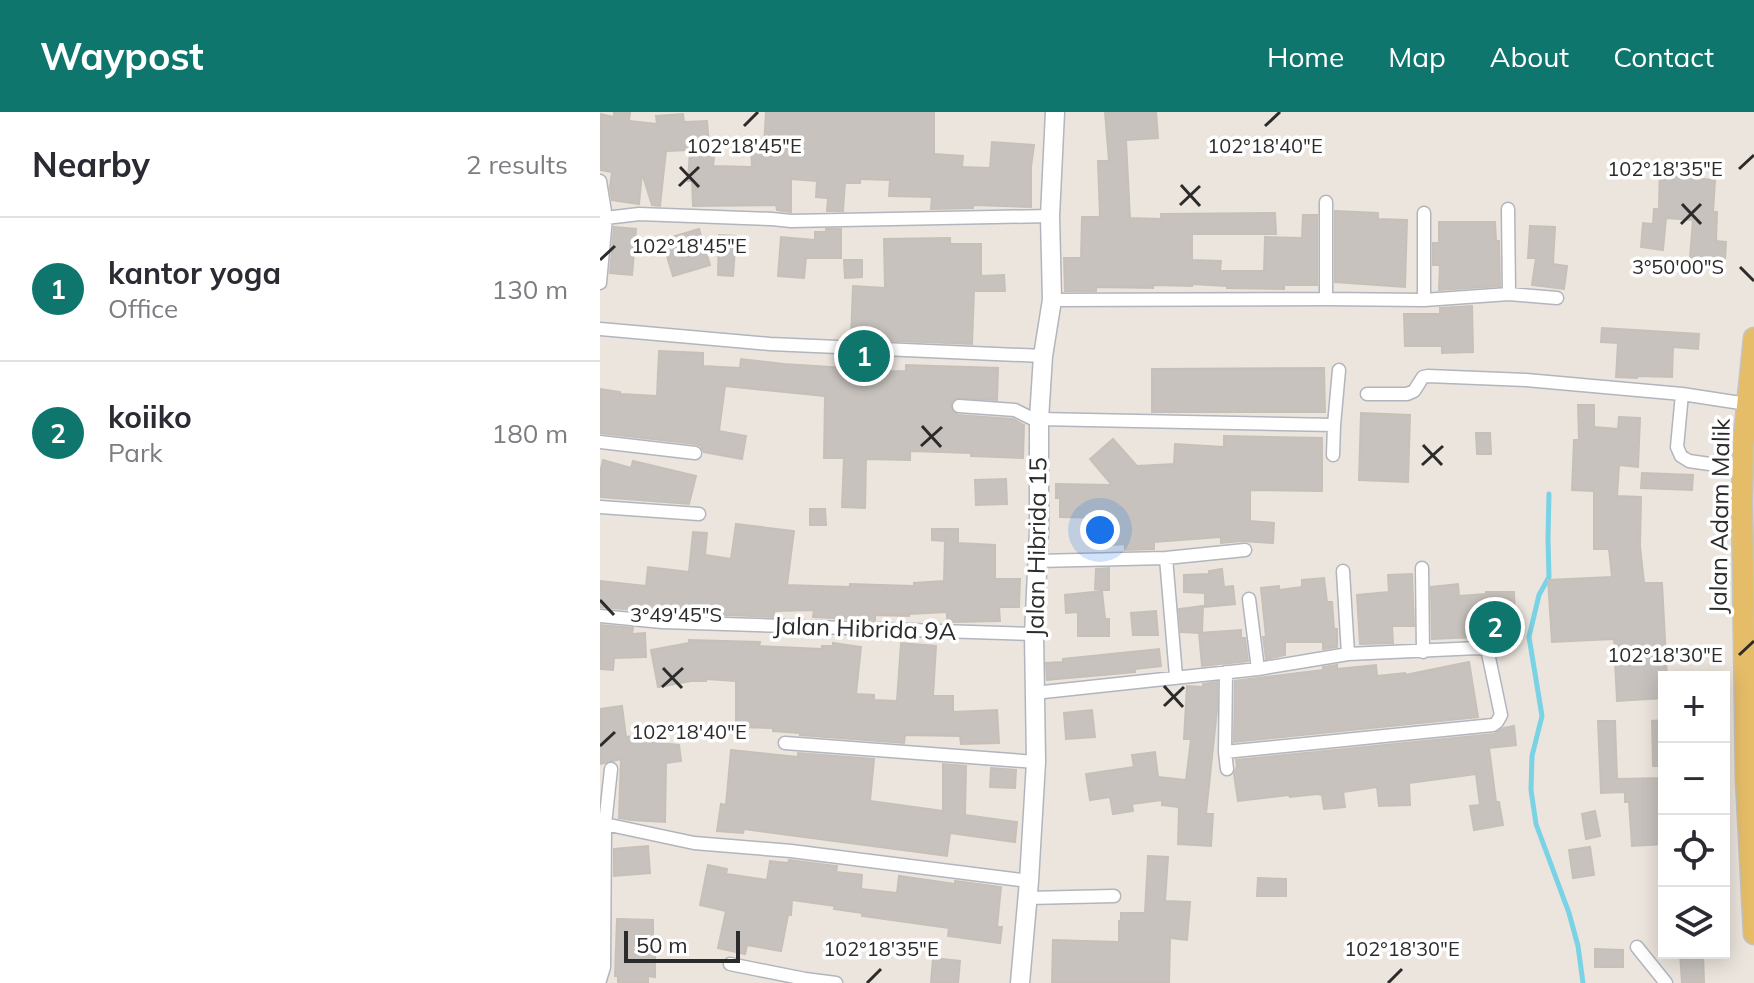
<!DOCTYPE html>
<html lang="en">
<head>
<meta charset="utf-8">
<style>
	:root { --surface:#fff; --page:#f2f2f3; --text:#2b2b33; --muted:#7c7c81; --line:#e1e1e2; --accent:#0f766e }
	body { margin:0; font-family:Mulish,sans-serif; background:var(--page); color:var(--text) }
	.controls { position:absolute; right:24px; bottom:24px; display:grid; overflow:hidden; border-radius:0px; box-shadow:0 4px 20px #0003 }
	.controls button { width:72px; height:72px; display:grid; place-items:center; padding:0; border:0; border-bottom:2px solid var(--line); background:var(--surface); color:var(--text); font:40px sans-serif }
	.scale { position:absolute; left:24px; bottom:20px; width:116px; box-sizing:border-box; padding-left:8px; border:4px solid #2b2b2b; border-top:0; font-size:22px; line-height:28px; white-space:nowrap; color:#2b2b2b; -webkit-text-stroke:6px #fff; paint-order:stroke }
	.you { position:absolute; left:500px; top:418px; width:28px; height:28px; margin:-20px; border:6px solid #fff; border-radius:50%; background:#1a73e8; box-shadow:0 0 0 12px #1a73e833 }
	.badge { display:grid; place-items:center; width:52px; height:52px; border-radius:50%; background:var(--accent); color:#fff; font-size:26px; font-weight:700 }
	.pin { position:absolute; translate:-50% -50%; border:4px solid #fff; box-shadow:0 2px 8px #0006 }
	.list { margin:0; padding:0; list-style:none }
	h2 { display:flex; justify-content:space-between; align-items:center; height:104px; margin:0; padding:0 32px; font-size:34px }
	h2 small { font-size:26px; font-weight:400; color:var(--muted) }
	.list li { display:grid; grid-template-columns:52px 1fr auto; gap:24px; align-items:center; box-sizing:border-box; height:144px; padding:0 32px; border-top:2px solid var(--line) }
	.list b { display:block; font-size:30px; white-space:nowrap }
	.list p { margin:0; font-size:26px; white-space:nowrap; color:var(--muted) }
	.list em { font-size:26px; font-style:normal; color:var(--muted) }
	.icon { flex:none; width:44px; height:44px; fill:none; stroke:currentColor; stroke-width:2; stroke-linecap:round; stroke-linejoin:round }
	.map { position:relative; flex:none; width:1154px; height:871px; overflow:hidden }
	header { display:flex; align-items:center; gap:48px; box-sizing:border-box; height:112px; padding:0 40px; background:var(--accent); color:#fff }
	header strong { font-size:38px }
	nav { display:flex; gap:44px; margin-inline-start:auto; font-size:28px }
	main { display:flex }
	aside { flex:1; background:var(--surface) }
	.map>svg:first-child { display:block }
	.lines { fill:none; stroke-linecap:round; stroke-linejoin:round }
	.stream { stroke:#7ad2e5; stroke-width:5 }
	.building { fill:#c7c2be; stroke:#c7c0b8; stroke-width:2 }
	.street-casing { stroke:#b2b5bd; stroke-width:15 }
	.secondary-casing { stroke:#b2b5bd; stroke-width:21 }
	.primary-casing { stroke:#c4c4c4; stroke-width:23 }
	.street { stroke:#fff; stroke-width:12 }
	.secondary { stroke:#fff; stroke-width:18 }
	.primary { stroke:#e5bd69; stroke-width:20 }
	.ticks { fill:none; stroke:#2b2b2b; stroke-width:3 }
	.labels { text-anchor:middle; dominant-baseline:central; stroke-width:7; stroke-linejoin:round; paint-order:stroke }
	.street-label { font-size:24px; fill:#2b2b2b; stroke:#fff }
	.ticks-label { font-size:20px; text-anchor:middle; fill:#2b2b2b; stroke:#fff; stroke-width:7; stroke-linejoin:round; paint-order:stroke }
</style>
</head>
<body>
<header>
<strong>Waypost</strong>
<nav><a>Home</a><a>Map</a><a>About</a><a>Contact</a></nav>
</header>
<main>
<aside>
<h2>Nearby<small>2 results</small></h2>
<ul class="list">
<li><span class="badge">1</span><div><b>kantor yoga</b><p>Office</p></div><em>130 m</em></li>
<li><span class="badge">2</span><div><b>koiiko</b><p>Park</p></div><em>180 m</em></li>
</ul>
</aside>
<div class="map">
<svg width="1154" height="871" viewBox="0 0 1154 871">
	<rect width="100%" height="100%" fill="#ece5de"/>
	<g class="lines">
		<path class="stream" d="M949,382L948,427L949,465L939,483L929,525L942,604L932,644L931,678L936,712L969,801L978,834L983,871"/>
	</g>
	<path class="building" d="M14,0H30L29,9L57,12L56,4L83,2L84,10L107,9L110,44L114,45L113,54L152,55L151,35H164L166,0H334V42L363,44L362,55L390,56L392,30L434,33L431,55V95L373,93V96L331,97L332,85L289,84L290,68L260,67V71H245L243,99H227L228,86L216,85L217,69L191,67V100L177,98L176,93L93,94L92,69H88L90,38L66,39L60,94L52,93L42,61L39,92L12,88L10,75L12,60L0,58V2L14,5Z
		M505,0H556L558,26L526,28L530,106L561,107V102L675,101L676,122H592V148L621,149L620,159H664L665,125L702,126L703,103H717V173H684V177L627,176V174L592,172V174L553,173V176L496,175V179H465L464,146H481L482,105H500L498,49H509Z
		M1060,49H1077V65L1115,68L1113,100H1117L1116,129L1126,130L1125,149L1090,146L1093,108L1066,106L1063,138L1041,135L1043,111L1053,112L1054,97H1059Z
		M735,99L778,101V107L807,108L805,175L735,170Z
		M839,110H895L896,129H899L900,174L839,178L840,153H833V131H839Z
		M930,114L955,115L953,152L967,154L964,177L932,173L936,146H928Z
		M14,115L36,117L32,163L10,161Z
		M99,117L110,153L73,164L62,128Z
		M226,117H241V146H206L204,166L178,164L181,125L215,128V120H226Z
		M119,123L136,124L133,164L118,163Z
		M350,126V132H381V164L404,163L405,179H374L372,232L251,227L253,174L285,176L284,127Z
		M244,148H262V165L245,166Z
		M872,194L873,240L842,241V234H805L804,202H840V196Z
		M1002,216L1099,222L1098,237L1073,235L1072,265L1038,264L1037,266L1016,265L1018,231L1001,230Z
		M59,239L103,241V254L140,256L141,247L184,252L245,256L244,260L306,259V253L398,256L397,288L356,286L351,290V297L358,303L413,307L424,313L423,346L371,344V341L310,339V348L266,347L265,396L242,395L244,346H224L225,284L125,274L119,319L146,324L142,347L104,340L101,334L96,332L0,321V277L20,280V282L57,284Z
		M724,256L725,300H552V257Z
		M978,293H994V315L1018,317L1019,305L1040,306L1038,355L1019,353L1017,384L1041,385L1040,434L1044,471H1062L1067,565H1064V586L1017,589L1014,527L952,530L948,468L1012,465L1009,437H994V379L972,378L974,328H979Z
		M761,301L810,303L808,370L759,368Z
		M876,321H890L891,342H877Z
		M624,324L722,326V379L650,378V409L674,411L673,431L642,429L621,431V425L554,430V437L525,438V432L513,433V406L460,405V386H456V372L512,373L490,347L513,327L537,354L574,352L575,332L624,335Z
		M3,348L31,356L33,349L96,364L89,392L0,385V361Z
		M1042,361L1093,363L1092,378L1041,376Z
		M406,367L407,392L376,393L375,368Z
		M210,397H225L226,413H210Z
		M136,412L194,419L187,473L250,475V472L314,474V471L344,469L345,429L332,428V417H358V431L395,433V467H420L419,495H399L400,509L352,510H347V500L309,502V504L275,503V508L213,505L214,498L174,499V505L74,501L0,495V469L46,474L48,455L89,460L93,420L107,421L105,443L131,447Z
		M509,456V478L495,477L496,457Z
		M622,457L624,475L633,474L635,492L605,495V481L584,480V463L609,462V459Z
		M812,462L814,514H792L793,531L760,532L757,483L789,480L788,463Z
		M724,466L727,490H732L734,517H737V535L723,537V530H685V543L666,547L663,525H666L661,476L679,474V478L702,475V468Z
		M858,472L859,484L886,482V480H914L915,504L891,505L892,529L878,527V525L832,527L831,475Z
		M502,479L505,507H509V524H478V500L466,501L465,483Z
		M603,494L602,521L581,520L579,497Z
		M556,499L558,523H533L531,501Z
		M0,513L33,516L32,522L45,521L46,545L14,546L13,558L0,557Z
		M641,518V526H645L648,549L602,554L599,521Z
		M89,528L160,530L159,534L222,537V534H233V531L261,535L256,582L274,583V588L297,589L301,531L336,534L333,584H353V600L397,598L399,631L361,632L360,624L305,623L304,631L200,623V621L173,619V616L136,615V569L106,567V569H91L58,575L51,538L89,531Z
		M559,537L561,554L535,557V560L447,568L446,551L463,550V547Z
		M869,550L878,605L634,630L635,569L723,558V555L737,553V557L776,553L777,564L805,561V563Z
		M617,570V598L606,702H613L611,734L578,732L579,695L562,693V688L532,692L533,699L513,702L510,685L490,688L486,662L534,655L532,643L555,640L558,665L586,668L591,627H584L587,574L603,575V572Z
		M22,594L26,625L51,622V630L79,633L81,649L66,651L65,710L31,708L19,706L21,647L0,652V597Z
		M492,598L495,625L466,627L464,601Z
		M1064,608V654H1053L1052,609Z
		M998,609H1015L1017,667L1064,666V732L1032,734L1029,690H1025V680L1001,681Z
		M914,614L916,633L889,636L896,690H899L903,713L874,718L870,694L880,693L876,662L809,671L810,693L779,694L777,675L743,680L745,695L724,697L722,683L718,682L690,685L689,683L638,689L634,662L637,654L636,648L894,622L904,616Z
		M131,638L198,645V641L274,647L270,689L343,699V652L366,654L365,703L417,710L415,730L350,721L347,744L144,717L143,721L117,719L121,692L126,693Z
		M391,656L416,658L415,676L390,675Z
		M995,699L1000,724L986,727L982,702Z
		M48,734L50,761L14,764V737Z
		M990,735L994,763L973,766L969,738Z
		M548,744L568,745L565,789L590,790L587,828L570,826L569,871H452L453,828L519,830V809H521V801H545Z
		M189,748L237,754L236,760L262,763L261,777L297,781L299,764L355,772V769L401,775L397,815H402L400,831L348,824L349,816L262,804V801L234,797L235,794L192,788L191,803H188L181,839L147,833L145,842L118,836L126,799L100,793L108,753L127,757L126,762L167,768L170,749L188,751Z
		M658,766L686,767V784H657Z
		M17,807L53,808V837H55V865L48,864V871H18V864H15Z
		M995,837L1023,838V855H995Z
		M1080,841H1103L1104,871H1082Z
		M333,846L360,849L358,871H331Z"/>
	<g class="lines">
		<g class="street-casing">
			<path id="street" d="M0,69L6,106L0,171
				M908,97L909,182
				M6,106L39,102L172,107L191,109L450,104
				M726,187V90
				M452,188L726,187L824,188L909,182L957,186
				M824,188V101
				M0,217L170,232L443,244
				M767,282H807L814,279L823,265L828,264L926,268L1082,282
				M359,294L415,298L439,310
				M439,307L734,313
				M0,330L95,341
				M733,343L734,313L739,258
				M1144,357L1089,349L1081,344L1077,335L1082,282L1147,292
				M0,395L99,402
				M566,446L576,564
				M437,449L566,446L645,438
				M822,456L823,540
				M743,459L748,542
				M649,487L658,557
				M0,504L62,510L434,522
				M626,560L625,640L627,657
				M434,581L658,557L748,542L878,536L886,538L888,541L901,603L897,610L893,613L625,640
				M185,631L436,650
				M5,712L94,731L191,739L429,769
				M428,786L514,784
				M1037,835L1066,871
				M130,852L205,867L236,871
				M0,868L4,855L5,712L11,657"/>
		</g>
		<g class="secondary-casing">
			<path id="secondary" d="M420,871L429,769L436,650L434,522L439,419V307L443,244L452,188L450,104L455,0"/>
		</g>
		<g class="primary-casing">
			<path id="primary" d="M1154,226L1143,334L1142,391L1146,667L1154,822"/>
		</g>
		<use href="#street" class="street"/>
		<use href="#secondary" class="secondary"/>
		<use href="#primary" class="primary"/>
	</g>
	<path class="ticks" d="M144,14L158,0M665,14L680,0M80,55L99,75M1139,57L1154,43M581,73L600,94M79,74L99,55M1082,92L1101,112M580,93L600,74M1081,112L1101,92M0,148L15,134M1140,155L1154,169M322,314L341,335M823,333L842,353M321,334L342,315M822,353L843,334M0,488L14,503M1139,543L1154,529M63,556L82,576M564,574L583,595M62,575L83,556M564,594L584,575M0,634L15,620M267,871L281,857M788,871L802,857"/>
	<g class="labels">
		<g class="street-label">
			<text transform="translate(1119 404) rotate(-89)">Jalan Adam Malik</text>
			<text transform="translate(436 435) rotate(-89)">Jalan Hibrida 15</text>
			<text transform="translate(265 516) rotate(2)">Jalan Hibrida 9A</text>
		</g>
	</g>
	<g class="ticks-label">
		<text x="144" y="41">102°18'45"E</text>
		<text x="665" y="41">102°18'40"E</text>
		<text x="1065" y="64">102°18'35"E</text>
		<text x="89" y="141">102°18'45"E</text>
		<text x="1078" y="162">3°50'00"S</text>
		<text x="76" y="510">3°49'45"S</text>
		<text x="1065" y="550">102°18'30"E</text>
		<text x="89" y="627">102°18'40"E</text>
		<text x="281" y="844">102°18'35"E</text>
		<text x="802" y="844">102°18'30"E</text>
	</g>
</svg>
<div class="controls">
<button>+</button>
<button>−</button>
<button><svg class="icon" aria-label="locate" viewBox="0 0 24 24"><circle cx="12" cy="12" r="6"/><path d="M12 2v4M12 18v4M2 12h4M18 12h4"/></svg></button>
<button><svg class="icon" aria-label="layers" viewBox="0 0 24 24"><path d="M12 4l9 5-9 5-9-5zM3 14l9 5 9-5"/></svg></button>
</div>
<div class="scale">50 m</div>
<div class="you"></div>
<div class="pin badge" style="left:264px;top:244px">1</div>
<div class="pin badge" style="left:895px;top:515px">2</div>
</div>
</main>
</body>
</html>
